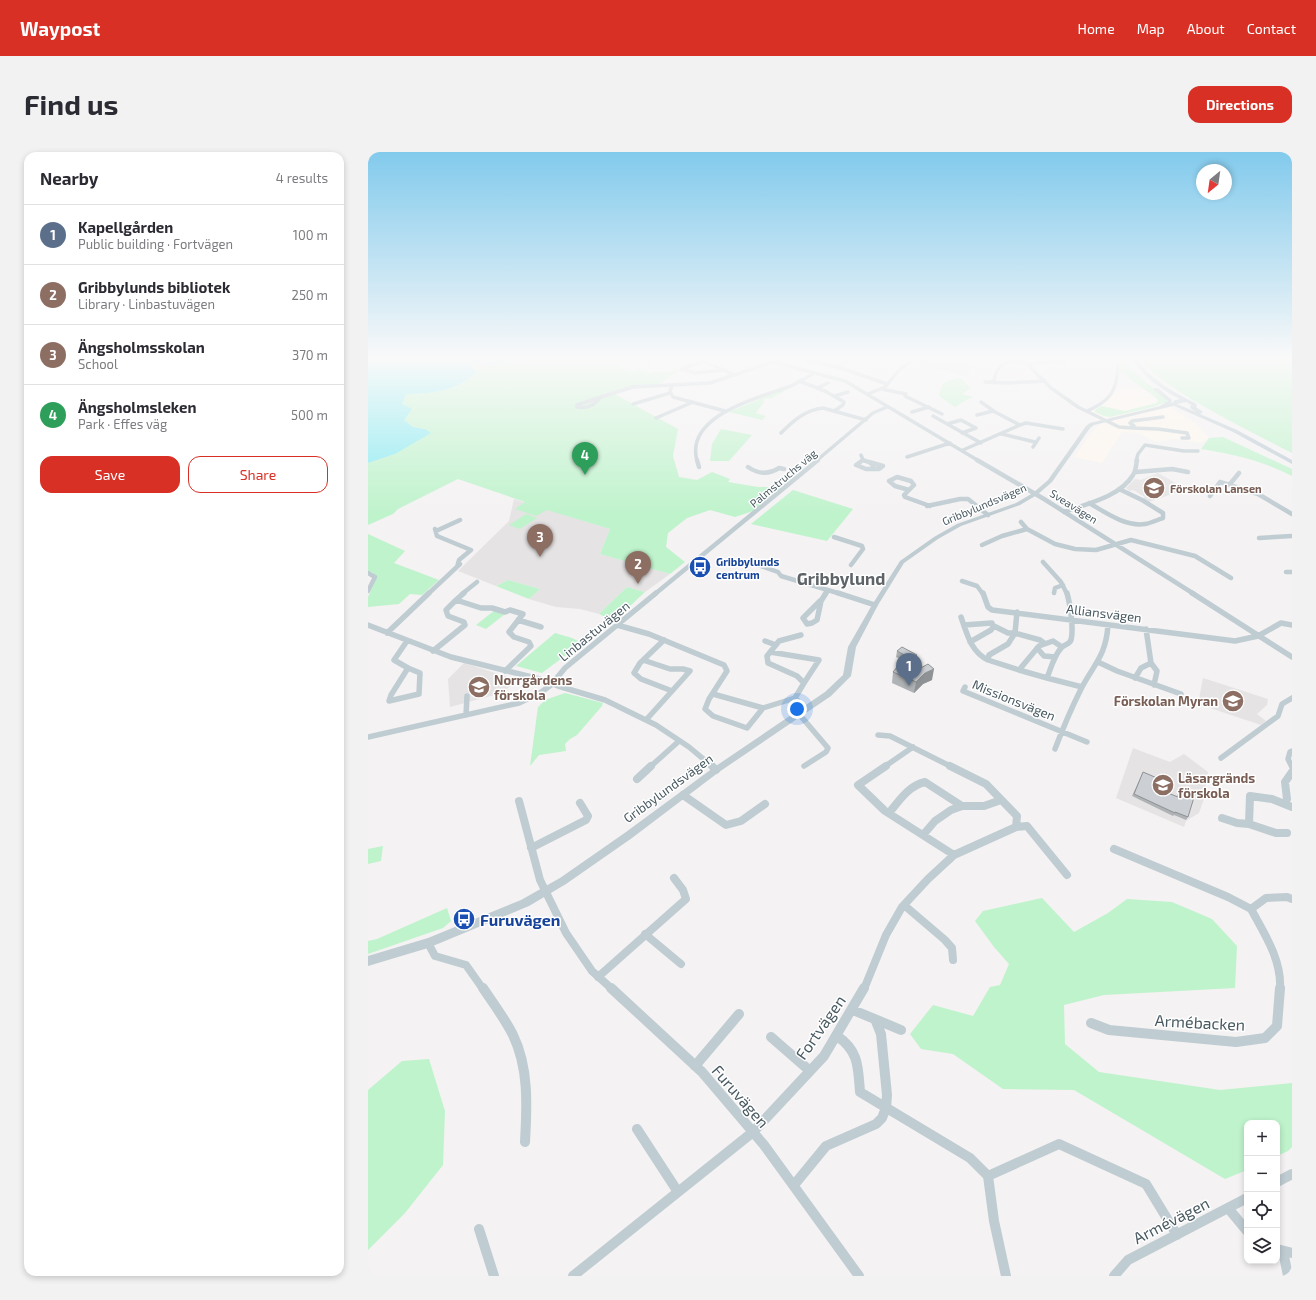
<!DOCTYPE html>
<html lang="en">
<head>
<meta charset="utf-8">
<style>
	:root { --surface:#fff; --page:#f2f2f3; --text:#2b2b33; --muted:#7c7c81; --line:#e1e1e2; --accent:#d93025 }
	body { margin:0; font-family:"Exo 2",sans-serif; background:var(--page); color:var(--text) }
	.controls { position:absolute; right:12px; bottom:12px; display:grid; overflow:hidden; border-radius:8px; box-shadow:0 2px 6px #0003 }
	.controls button { width:36px; height:36px; display:grid; place-items:center; padding:0; border:0; border-bottom:1px solid var(--line); background:var(--surface); color:var(--text); font:20px sans-serif }
	.compass { position:absolute; left:828px; top:12px; width:36px; height:36px; border-radius:50%; background:var(--surface); box-shadow:0 2px 6px #0003; rotate:209deg }
	.you { position:absolute; left:429px; top:557px; width:14px; height:14px; margin:-10px; border:3px solid #fff; border-radius:50%; background:#1a73e8; box-shadow:0 0 0 6px #1a73e833 }
	.badge { display:grid; place-items:center; width:26px; height:26px; border-radius:50%; background:var(--accent); color:#fff; font-size:13px; font-weight:700 }
	.pin { position:absolute; translate:-50% -33px; filter:drop-shadow(0 1px 2px #0008) }
	.pin::after { content:''; position:absolute; top:21px; width:14px; height:12px; background:inherit; clip-path:polygon(0 0,100% 0,50% 100%) }
	.list { margin:0; padding:0; list-style:none }
	h2 { display:flex; justify-content:space-between; align-items:center; height:52px; margin:0; padding:0 16px; font-size:17px }
	h2 small { font-size:13px; font-weight:400; color:var(--muted) }
	.list li { display:grid; grid-template-columns:26px 1fr auto; gap:12px; align-items:center; box-sizing:border-box; height:60px; padding:0 16px; border-top:1px solid var(--line) }
	.list b { display:block; font-size:15px; white-space:nowrap }
	.list p { margin:0; font-size:13px; white-space:nowrap; color:var(--muted) }
	.list em { font-size:13px; font-style:normal; color:var(--muted) }
	.actions { display:flex; gap:8px; padding:12px 16px }
	.actions a { flex:1; padding:9px 0; border:1px solid var(--accent); border-radius:12px; text-align:center; font-size:14px; color:var(--accent) }
	.actions .main { background:var(--accent); color:#fff }
	.icon { flex:none; width:22px; height:22px; fill:none; stroke:currentColor; stroke-width:2; stroke-linecap:round; stroke-linejoin:round }
	.map { position:relative; flex:none; width:924px; height:1124px; overflow:hidden; border-radius:12px }
	header { display:flex; align-items:center; gap:24px; box-sizing:border-box; height:56px; padding:0 20px; background:var(--accent); color:#fff }
	header strong { font-size:19px }
	nav { display:flex; gap:22px; margin-inline-start:auto; font-size:14px }
	.intro { display:flex; align-items:center; justify-content:space-between; box-sizing:border-box; height:96px; padding:0 24px }
	h1 { margin:0; font-size:28px }
	.button { padding:10px 18px; border-radius:12px; background:var(--accent); color:#fff; font-size:14px; font-weight:700 }
	main { display:flex; gap:24px; padding:0 24px }
	aside { flex:1; background:var(--surface); border-radius:12px; box-shadow:0 2px 6px #0003 }
	.map>svg:first-child { display:block }
	.commercial { fill:#fdf6ed }
	.education { fill:#e5e3e4 }
	.green { fill:#bff3cc }
	.water { fill:#8aebf2 }
	.lines { fill:none; stroke-linecap:round; stroke-linejoin:round }
	.minor-far4 { stroke:#bfccd2; stroke-width:3.5 }
	.minor-far3 { stroke:#bfccd2; stroke-width:4.5 }
	.minor-far2 { stroke:#bfccd2; stroke-width:5.5 }
	.minor-far1 { stroke:#bfccd2; stroke-width:8 }
	.minor { stroke:#bfccd2; stroke-width:10 }
	.tertiary { fill:#bfccd2; fill-rule:evenodd }
	.secondary { fill:#bfcdd6; fill-rule:evenodd }
	.wall { fill:#afb3b6 }
	.shaded-wall { fill:#8f9294 }
	.building { fill:#ccd0d4; stroke:#8f9294 }
	.labels { text-anchor:middle; dominant-baseline:central; stroke-width:3; stroke-linejoin:round; paint-order:stroke }
	.far-street-label { font-size:11px; fill:#485961; stroke:#fff }
	.far-education-label { font-size:11px; font-weight:bold; fill:#785e54; stroke:#fff; text-anchor:start }
	.far-transit-label { font-size:11px; font-weight:bold; fill:#164399; stroke:#fff; text-anchor:start }
	.street-label { font-size:13px; fill:#485961; stroke:#fff }
	.education-label { font-size:13px; font-weight:bold; fill:#785e54; stroke:#fff; text-anchor:start }
	.near-transit-label { font-size:16px; font-weight:bold; fill:#164399; stroke:#fff; text-anchor:start }
	.near-street-label { font-size:16px; fill:#485961; stroke:#fff }
	.district-label { font-size:17px; font-weight:bold; fill:#5e6367; stroke:#fff }
</style>
</head>
<body>
<header>
<strong>Waypost</strong>
<nav><a>Home</a><a>Map</a><a>About</a><a>Contact</a></nav>
</header>
<div class="intro"><h1>Find us</h1><a class="button">Directions</a></div>
<main>
<aside>
<h2>Nearby<small>4 results</small></h2>
<ul class="list">
<li><span class="badge" style="background:#5c6f8a">1</span><div><b>Kapellgården</b><p>Public building · Fortvägen</p></div><em>100 m</em></li>
<li><span class="badge" style="background:#8d6e63">2</span><div><b>Gribbylunds bibliotek</b><p>Library · Linbastuvägen</p></div><em>250 m</em></li>
<li><span class="badge" style="background:#8d6e63">3</span><div><b>Ängsholmsskolan</b><p>School</p></div><em>370 m</em></li>
<li><span class="badge" style="background:#2e9e5b">4</span><div><b>Ängsholmsleken</b><p>Park · Effes väg</p></div><em>500 m</em></li>
</ul>
<div class="actions"><a class="main">Save</a><a>Share</a></div>
</aside>
<div class="map">
<svg width="924" height="1124" viewBox="0 0 924 1124">
	<rect width="100%" height="100%" fill="#f4f2f2"/>
	<path class="commercial" d="M745,233L776,237L790,248L828,271L841,286L833,291L807,287L788,290L770,281L754,280L734,311L706,305L727,276L736,271L718,261L732,250Z"/>
	<path class="education" d="M555,205H589L602,215L601,225L545,212Z
		M790,321L818,337L781,350L774,347L777,345L765,338L761,339L758,336L767,327L773,328Z
		M146,347L242,377L232,402L302,422L277,440L259,435L231,462L212,457L188,455L161,447L172,437L140,428L128,434L90,419L141,369Z
		M96,511L149,528L134,541L82,555L80,527Z
		M835,526L900,547L899,553L889,562L898,569L893,573L830,552Z
		M765,596L802,610L816,602L840,620L836,647L831,661L818,669L816,675L748,646Z"/>
	<path class="green" d="M171,205H262L251,215L263,220L271,216L282,221C289,218 296,221 303,220C307,219 308,218 313,218C305,222 294,231 288,233C273,236 257,234 243,240L310,277L305,304L311,325L329,328L344,320L362,327L360,330L390,335H415L385,359L367,365L342,358L319,366L300,381L298,395L317,410L302,422L232,402L242,377L179,358L168,364L147,357L157,350L90,327L30,357L25,362L0,373V311L27,302L57,277L45,275L36,268L34,252L38,242C62,242 94,239 110,219L104,217L103,213L117,211L125,214L168,207Z
		M752,205H755C767,222 782,234 799,247V250L785,255L742,265L736,264L727,260V258L733,254L757,259L789,251L790,248L786,244L753,221L750,209Z
		M772,205H924V301C894,285 783,232 772,205Z
		M592,226L603,236L594,242L605,245C597,248 594,251 587,255L571,244L574,233L581,228Z
		M413,238L417,239L404,246L396,247V250L388,261L398,264L394,268L361,260Z
		M353,277L384,283L361,309H342L344,292Z
		M855,285L924,317V324C895,309 865,302 833,297L841,286Z
		M425,338L485,357L459,389L383,372Z
		M158,362L169,366L152,377L141,373Z
		M0,382L37,399L26,411L71,428L54,443L42,442L31,452L0,455V445L9,425L4,420H0Z
		M140,428L172,437L161,447L128,434Z
		M259,435L277,440L249,466L244,468L231,462Z
		M127,458L137,462L118,477L108,473Z
		M187,481L204,486L214,491L174,521L148,514Z
		M197,541L235,551L234,554L209,583L202,587L197,592L198,599L171,603L162,614L170,555L177,548Z
		M15,694L13,709L0,712V697Z
		M674,746L706,780L740,761L759,747L804,750L844,767L869,794L867,836L736,843L696,853L697,892L731,920L852,938L924,931V995L920,999L909,1004V971H879V1018L857,1027L706,938L635,937L585,902L553,897L542,882L565,853L605,864L622,835L632,833L641,812L626,795L607,769L615,759Z
		M79,756L83,769L75,776L0,802V789L9,787Z
		M61,907L77,959L75,1013L37,1061L0,1098V938L34,909Z"/>
	<path class="water" d="M0,205H171L168,207L125,214L117,211L103,213L104,217L110,219C91,239 64,242 38,242L34,252L44,257L36,268L45,275L57,277L63,281L27,302L0,311Z"/>
	<g class="lines">
		<path class="minor-far4" d="M392,205L405,210L477,229L611,309
			M426,205L470,215L519,232
			M654,207L683,236L710,255L751,275L765,276L766,274L762,271L764,269L795,265
			M281,209L286,205
			M336,209L364,222
			M409,211L420,205
			M660,212L696,209
			M470,215L480,208L478,205
			M313,217L347,205
			M314,217L327,221L356,218
			M431,229L457,239L476,250L475,253L466,259
			M617,230L640,231L677,229
			M622,230L626,228C630,209 640,210 657,209
			M304,234L302,239L305,245L357,259
			M449,236L460,231
			M514,237L538,242L537,244L574,262
			M500,242L517,235L531,218L549,205
			M467,244L480,240
			M233,245C226,253 220,257 209,255V253Z
			M233,245L265,235L342,231L405,210
			M265,252L302,241
			M719,259C742,249 749,239 750,214
			M544,260L561,255
			M609,263L625,259
			M565,264L613,291
			M288,266L325,250
			M579,272L593,268L608,276L594,281
			M652,273L658,271L695,277
			M765,276L790,277L819,281L821,286H814
			M413,281C425,269 437,258 455,256L498,268
			M634,282L667,290
			M665,295L671,286
			M595,298L652,273L627,260L613,250
			M493,303L495,308
			M539,305L582,291
			M495,308L497,309
			M329,309C316,263 393,245 423,234C431,230 439,225 447,221
			M448,309L505,261L519,255
			M768,309L770,302L777,293L816,299H830"/>
		<path class="minor-far3" d="M329,308L331,315
			M495,308L503,311L505,314L504,317H498L488,313Z
			M609,308L676,347L826,442
			M501,310L515,314L511,317H504
			M380,315C390,322 400,323 411,316L416,317
			M768,320L804,317L820,320
			M529,325L543,329L546,333L541,338L527,334L521,329Z
			M862,332L871,321
			M541,338L536,343L537,345L562,354
			M842,344L852,330L890,342L924,362
			M721,351C737,360 757,375 777,372C783,371 789,368 795,366V361L774,348L751,337
			M559,354L592,347H600L620,363
			M696,360C718,352 752,345 765,323C768,319 768,313 769,308
			M653,370L659,377
			M67,377L69,384L103,398L91,408L89,415
			M68,379L92,368
			M466,385L494,394L495,397L483,413
			M891,386L924,384
			M614,393L634,384L659,377L687,392L707,397L728,398L763,388L827,404L863,426
			M379,409L410,420L413,424L473,442
			M675,410L693,430L699,442
			M918,420H924
			M0,421L7,425L0,439
			M594,429L609,434L615,442
			M686,441L687,436L695,433
			M60,442L92,412
			M94,442L109,430
			M287,442L450,308
			M457,442L460,439"/>
		<path class="minor-far2" d="M96,441L88,448L113,456H124L137,460L142,458L155,462L141,480L146,485L161,490L163,494L137,519
			M470,441L507,453
			M615,441L620,455L624,458L867,489L890,484L913,471L924,473
			M699,441C702,452 706,477 703,488C701,493 697,492 694,495C686,503 683,516 679,526L714,535
			M824,441L924,505
			M452,449L435,466L439,472L444,471L449,468L453,449L458,441
			M649,460L647,481L672,488L676,491
			M593,465C599,482 603,500 620,508
			M150,468L173,475
			M0,473L83,505L172,527L190,534L237,548L288,573L321,595L345,615
			M249,473L281,482L356,513L359,519L341,547L337,557L345,564L379,576L395,556L427,546L438,557
			M596,473L624,471
			M19,481L61,441
			M296,488L272,511L266,521L273,527L304,539
			M39,489L26,508L40,516
			M397,489L408,493
			M602,490L623,478L626,474L640,481H647L640,492L621,503L620,508L651,518
			M669,496L676,504L687,505
			M65,499L97,473L96,470L80,464L78,458L88,448
			M402,500L451,508L436,531
			M275,508L302,517H315L322,519L278,568
			M730,510L749,519L813,542
			M783,511L789,519L786,533
			M40,516L52,521L51,542L21,549L23,543Z
			M679,526L651,518L671,494L685,489L694,495
			M767,526L773,516L783,511L778,477
			M597,535L595,539L719,590
			M345,542L395,556
			M427,546L436,531L429,524L400,511L399,504L411,489L433,483
			M431,562L460,596L458,600L436,614
			M98,563L99,544
			M510,583L522,584L584,615
			M0,585L151,551L172,541L183,533L197,516L288,441
			M687,597C695,576 703,557 713,537C726,512 738,504 740,473
			M853,606L910,564L914,552L924,546
			M282,615L311,589
			M516,615L545,595
			M924,615L920,607L922,600L924,599"/>
		<path class="minor-far1" d="M344,614L348,618
			M518,614L490,633L517,659L586,703
			M269,627L283,614
			M315,643L358,673L373,669L397,652
			M151,649L172,728L198,781L224,819L244,837
			M917,651L919,647L917,630L924,620
			M521,661C531,649 540,634 557,630L594,654
			M854,666L869,671L881,672
			M648,675L659,674L699,723
			M919,681H908L881,672L882,644L904,647L924,655
			M555,683L567,669L583,658L594,654H616L633,648
			M163,696L218,668L220,664L212,651
			M746,697L860,745L883,757
			M536,753L577,788L584,796L585,808
			M277,782L313,812
			M60,791L67,804L98,813L115,837
			M230,825L318,747L315,738L306,726
			M496,837L518,783L534,755L560,727L586,703L648,675L649,664L618,632L582,614
			M912,837C914,808 896,781 883,757L898,746L919,745L924,747"/>
		<path class="minor" d="M115,836C125,851 137,867 145,883C161,916 159,954 157,990
			M243,836L334,920L396,993L491,1124
			M485,858L533,878
			M723,871L741,878L868,890L897,886L909,874L912,836
			M469,884C491,899 490,915 492,940L602,1006L620,1024
			M403,885L442,919
			M327,914L371,862
			M269,977L310,1040
			M909,1030L924,1022
			M426,1033L458,994L508,972L514,966L518,956L519,943L513,882L507,867
			M860,1056L879,1079
			M111,1077L126,1124
			M909,1097L924,1101
			M915,1099L920,1124
			M205,1124L385,980L456,904L496,836
			M638,1124L626,1069L620,1024L691,992L778,1032L809,1083
			M746,1124L760,1108L879,1046"/>
		<path class="tertiary" d="M786,236H790L804,248L803,251L806,250L808,251L805,254L726,273L722,276L684,330L669,343L652,353L593,374L570,387L536,411L510,453L488,495L483,524L463,544L351,620L264,686L198,732L161,754L60,796L0,814V804L60,786L153,748L192,726L258,680L345,616L457,540L475,523L480,495L504,453L532,409L566,385L589,372L648,351L665,341L680,328L718,274L722,271L792,254L800,249L786,238Z"/>
		<path class="secondary" d="M763,205H767C782,227 803,239 827,251L829,253L828,255L835,260L832,262L869,278L924,308V312L865,280L804,253L803,252L807,248L812,247C792,237 775,225 763,205ZM818,250L823,253L822,256L828,260L809,252Z"/>
	</g>
	<path class="wall" d="M529,499L549,503L548,508L543,513L528,505Z
		M525,520H541L564,528L555,532L546,541L524,531Z
		M775,620L785,635L809,645L811,639L813,636L820,665L818,668L806,663L805,664L764,644Z"/>
	<path class="shaded-wall" d="M549,503L548,508L543,513L544,507Z
		M566,517L564,528L555,532L546,541L548,530L557,521Z"/>
	<path class="building" d="M534,495L549,503L544,507L529,499Z
		M560,512L566,517L557,521L548,530L525,520L529,515L541,520L548,515L551,517Z
		M775,620L789,626L785,635L810,645L813,636L827,642L820,665L807,660V661L766,642Z"/>
	<linearGradient id="sky" x2="0" y2="1"><stop stop-color="#82caec"/><stop offset="0.57" stop-color="#faf9f9"/><stop offset="1" stop-color="#faf9f9" stop-opacity="0"/></linearGradient>
	<rect width="924" height="362" fill="url(#sky)"/>
	<defs>
		<g id="school-disc" transform="scale(1.15)"><circle r="9.5" fill="#8d6e63" stroke="#fff"/><path d="M0-5L7-2L0 1L-7-2ZM-4 1L0 2.5L4 1V4Q0 6-4 4Z" fill="#fff"/></g>
		<g id="bus-disc" transform="scale(1.15)"><circle r="9.5" fill="#1a4fb4" stroke="#fff"/><path d="M-5-6H5V4H4V6H2V4H-2V6H-4V4H-5ZM-3.5-4V0h7V-4ZM-3.5 1.2v1.5H-2V1.2ZM2 1.2v1.5H3.5V1.2Z" fill="#fff"/></g>
	</defs>
	<g fill-rule="evenodd">
		<use href="#school-disc" x="786" y="336"/>
		<use href="#bus-disc" x="332" y="415"/>
		<use href="#school-disc" x="111" y="535"/>
		<use href="#school-disc" x="865" y="549"/>
		<use href="#school-disc" x="795" y="633"/>
		<use href="#bus-disc" x="96" y="767"/>
	</g>
	<g class="labels">
		<g class="far-street-label">
			<text transform="translate(415 326) rotate(-40)">Palmstruchs väg</text>
			<text transform="translate(616 352) rotate(-23)">Gribbylundsvägen</text>
			<text transform="translate(706 354) rotate(32)">Sveavägen</text>
		</g>
		<g class="far-education-label">
			<text x="802" y="336">Förskolan Lansen</text>
		</g>
		<g class="far-transit-label">
			<text x="348" y="409">Gribbylunds<tspan x="348" dy="13">centrum</tspan></text>
		</g>
		<g class="street-label">
			<text transform="translate(736 461) rotate(7)">Alliansvägen</text>
			<text transform="translate(226 479) rotate(-39)">Linbastuvägen</text>
			<text transform="translate(646 548) rotate(22)">Missionsvägen</text>
			<text transform="translate(300 636) rotate(-36)">Gribbylundsvägen</text>
		</g>
		<g class="education-label">
			<text x="126" y="528">Norrgårdens<tspan x="126" dy="15">förskola</tspan></text>
			<text x="850" y="549" text-anchor="end">Förskolan Myran</text>
			<text x="810" y="626">Läsargränds<tspan x="810" dy="15">förskola</tspan></text>
		</g>
		<g class="near-transit-label">
			<text x="112" y="767">Furuvägen</text>
		</g>
		<g class="near-street-label">
			<text transform="translate(832 870) rotate(3)">Armébacken</text>
			<text transform="translate(452 875) rotate(-55)">Fortvägen</text>
			<text transform="translate(373 944) rotate(49)">Furuvägen</text>
			<text transform="translate(803 1068) rotate(-27)">Armévägen</text>
		</g>
		<g class="district-label">
			<text x="473" y="426">Gribbylund</text>
		</g>
	</g>
</svg>
<div class="controls">
<button>+</button>
<button>−</button>
<button><svg class="icon" aria-label="locate" viewBox="0 0 24 24"><circle cx="12" cy="12" r="6"/><path d="M12 2v4M12 18v4M2 12h4M18 12h4"/></svg></button>
<button><svg class="icon" aria-label="layers" viewBox="0 0 24 24"><path d="M12 4l9 5-9 5-9-5zM3 14l9 5 9-5"/></svg></button>
</div>
<svg class="compass" viewBox="-18 -18 36 36"><path d="M0-13l5 13h-10z" fill="#e53935"/><path d="M0 13l5-13h-10z" fill="#7c7c81"/></svg>
<div class="you"></div>
<div class="pin badge" style="left:541px;top:534px;background:#5c6f8a">1</div>
<div class="pin badge" style="left:270px;top:432px;background:#8d6e63">2</div>
<div class="pin badge" style="left:172px;top:405px;background:#8d6e63">3</div>
<div class="pin badge" style="left:217px;top:323px;background:#2e9e5b">4</div>
</div>
</main>
</body>
</html>
